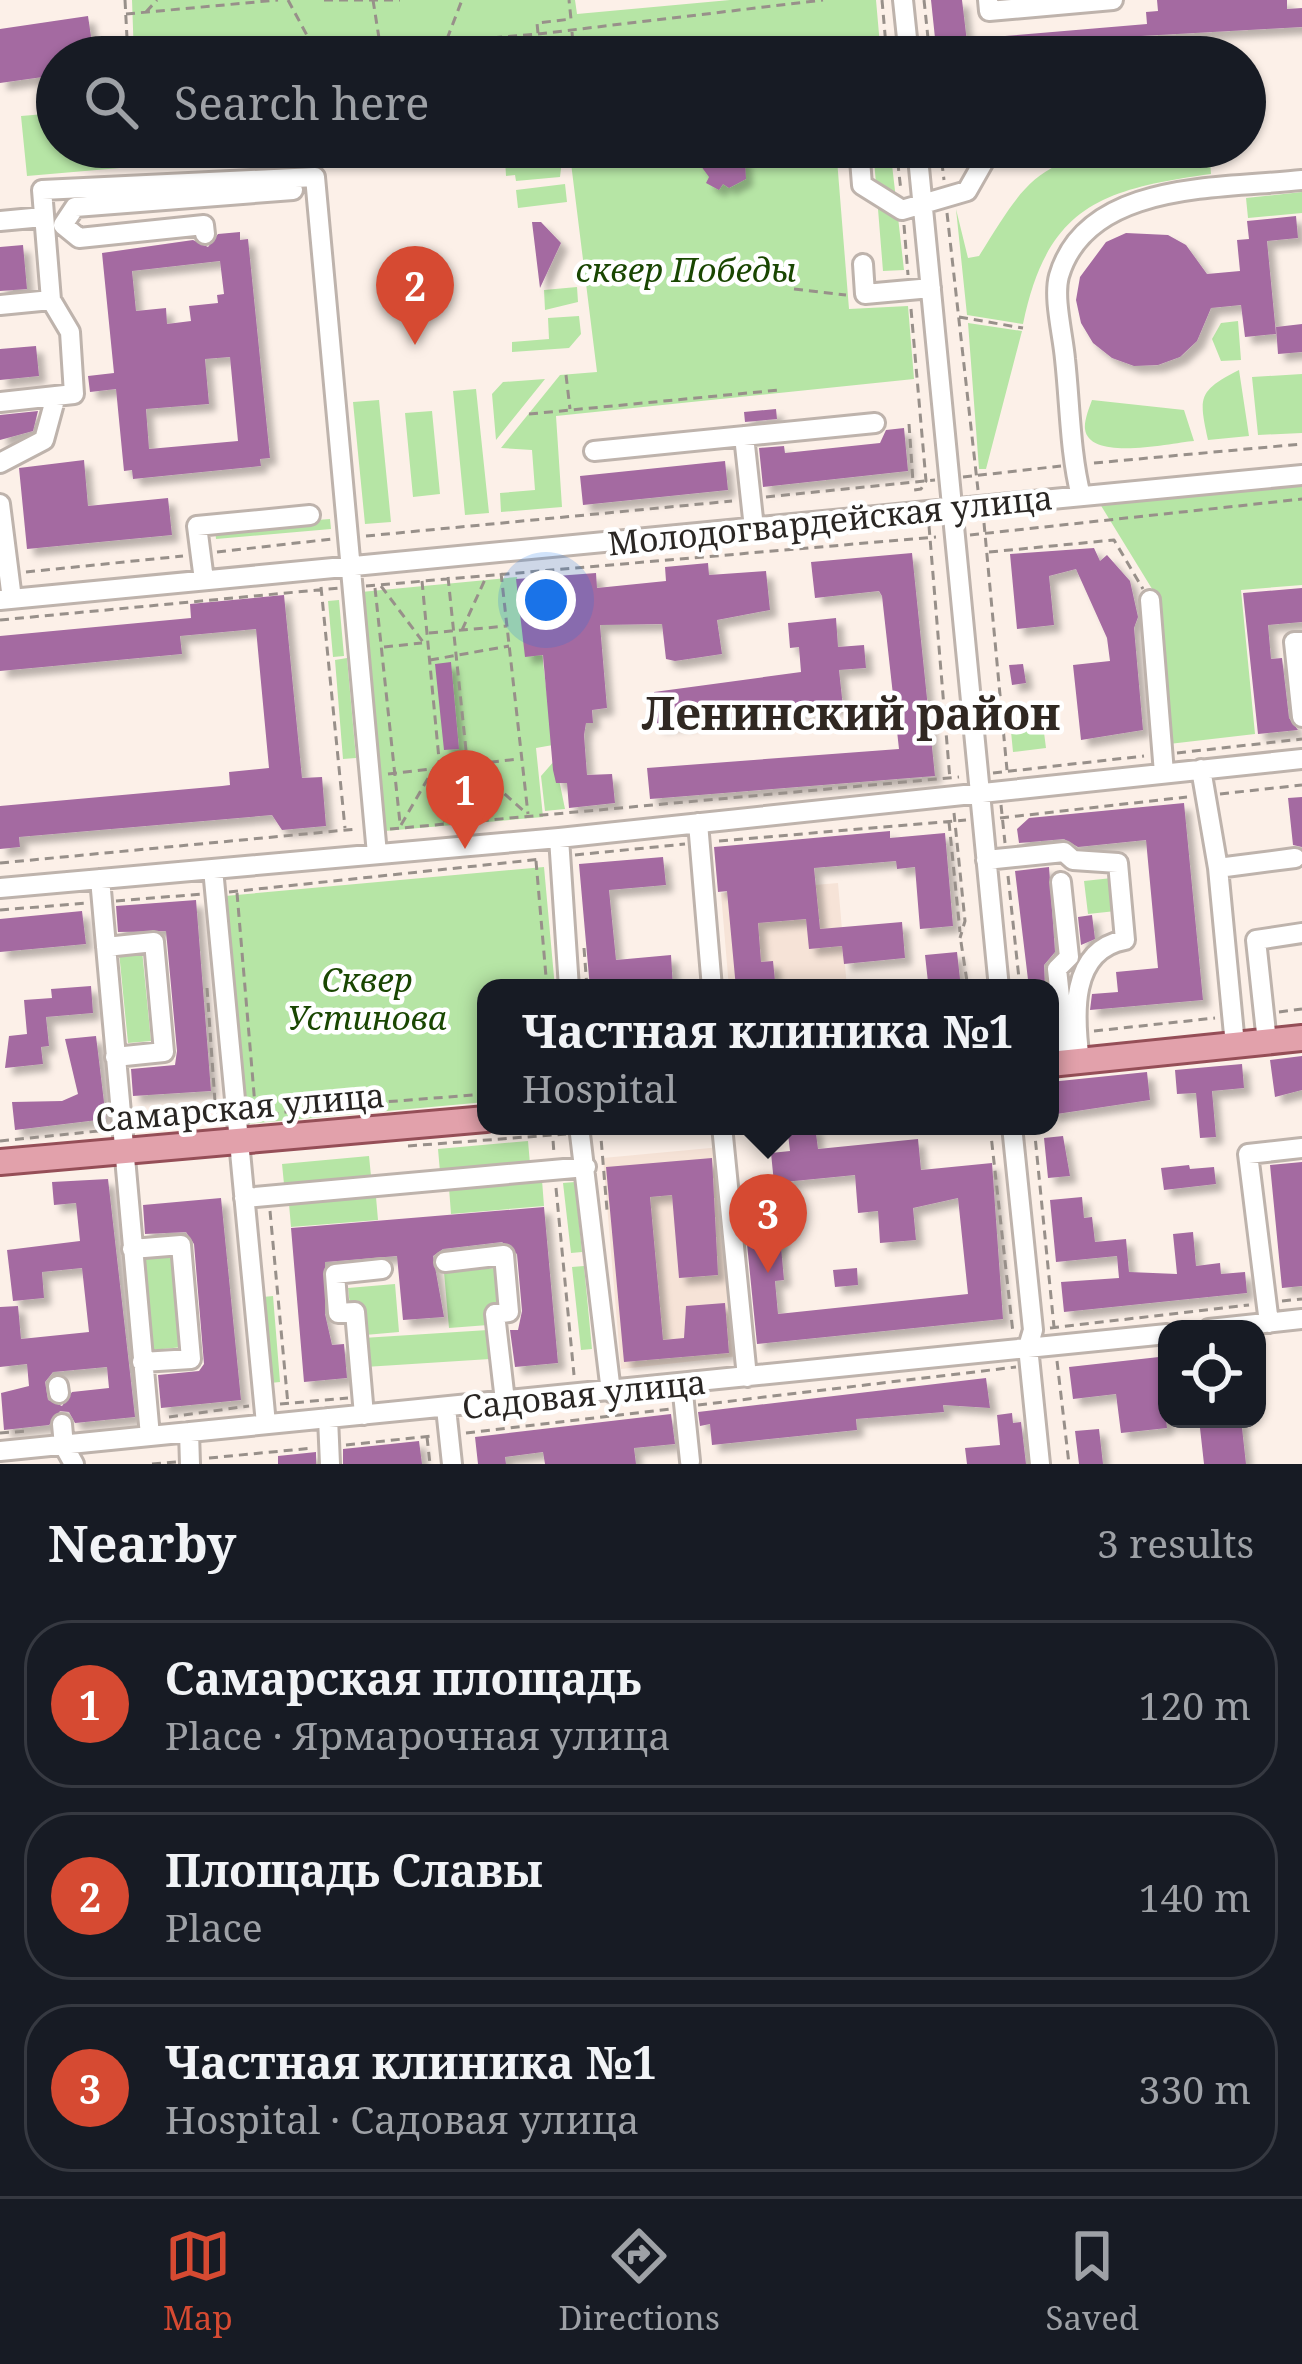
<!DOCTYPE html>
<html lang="en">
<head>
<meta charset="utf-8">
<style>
	:root { --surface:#171b24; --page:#242831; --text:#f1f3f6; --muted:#9ea1a6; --line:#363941; --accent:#d64a32 }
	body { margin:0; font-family:"Noto Serif",serif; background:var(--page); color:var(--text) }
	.controls { position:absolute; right:36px; bottom:36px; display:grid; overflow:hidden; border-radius:24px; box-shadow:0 3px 9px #0004 }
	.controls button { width:108px; height:108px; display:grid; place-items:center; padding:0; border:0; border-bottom:3px solid var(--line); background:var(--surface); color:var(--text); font:60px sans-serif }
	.you { position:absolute; left:546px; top:600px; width:42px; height:42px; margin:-30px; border:9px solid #fff; border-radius:50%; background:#1a73e8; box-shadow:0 0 0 18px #1a73e833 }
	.badge { display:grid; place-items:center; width:78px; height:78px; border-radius:50%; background:var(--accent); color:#fff; font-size:39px; font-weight:700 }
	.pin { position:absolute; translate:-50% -99px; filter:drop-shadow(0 3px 6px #0008) }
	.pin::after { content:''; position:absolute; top:63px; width:42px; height:36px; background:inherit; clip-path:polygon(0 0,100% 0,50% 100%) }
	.popup { position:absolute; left:477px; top:979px; width:582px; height:156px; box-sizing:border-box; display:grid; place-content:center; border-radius:24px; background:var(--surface); filter:drop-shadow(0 3px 9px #0005); font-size:39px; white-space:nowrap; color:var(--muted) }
	.popup b { font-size:45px; color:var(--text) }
	.popup::after { content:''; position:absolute; left:50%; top:100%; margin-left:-24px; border:24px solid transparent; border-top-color:var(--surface) }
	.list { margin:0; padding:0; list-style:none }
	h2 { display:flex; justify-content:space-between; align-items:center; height:156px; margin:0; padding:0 48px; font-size:51px }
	h2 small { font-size:39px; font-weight:400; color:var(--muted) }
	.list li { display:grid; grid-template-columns:78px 1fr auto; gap:36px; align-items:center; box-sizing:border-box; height:168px; margin:0 24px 24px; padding:0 24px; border:3px solid var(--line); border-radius:48px }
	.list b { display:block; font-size:45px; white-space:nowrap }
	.list p { margin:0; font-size:39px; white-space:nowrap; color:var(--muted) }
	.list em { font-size:39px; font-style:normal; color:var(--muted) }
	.icon { flex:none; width:66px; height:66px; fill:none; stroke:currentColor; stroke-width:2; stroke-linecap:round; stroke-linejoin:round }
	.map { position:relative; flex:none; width:1302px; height:1464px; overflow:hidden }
	.search { position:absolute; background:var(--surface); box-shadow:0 3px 9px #0004; left:36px; right:36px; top:36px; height:132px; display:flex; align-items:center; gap:30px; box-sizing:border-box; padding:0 42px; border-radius:66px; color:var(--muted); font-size:45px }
	.sheet { height:732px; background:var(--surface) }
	nav { display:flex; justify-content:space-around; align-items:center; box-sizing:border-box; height:168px; border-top:3px solid var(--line); background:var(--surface); font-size:33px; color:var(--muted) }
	nav a { display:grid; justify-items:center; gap:6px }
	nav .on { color:var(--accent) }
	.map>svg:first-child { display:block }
	.built { fill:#f6e3d7 }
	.green { fill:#b6e5a5 }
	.building { fill:#a46ba1; fill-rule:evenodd; filter:url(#shadow) }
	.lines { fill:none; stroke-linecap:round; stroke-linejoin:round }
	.minor-casing { stroke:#beb3ac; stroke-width:24 }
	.major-casing { stroke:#954e57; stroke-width:30 }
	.path { stroke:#98908a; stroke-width:3; stroke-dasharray:9 6; stroke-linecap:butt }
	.minor { stroke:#fff; stroke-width:18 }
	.major { stroke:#e2a1ab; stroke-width:24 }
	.labels { text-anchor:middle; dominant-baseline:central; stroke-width:9; stroke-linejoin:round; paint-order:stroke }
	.park-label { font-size:33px; font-style:italic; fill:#194601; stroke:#fff }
	.street-label { font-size:33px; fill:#2a2623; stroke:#fff }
	.district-label { font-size:45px; font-weight:bold; fill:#302822; stroke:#fff }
</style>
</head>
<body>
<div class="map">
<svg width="1302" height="1464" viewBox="0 0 1302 1464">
	<defs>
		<filter id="shadow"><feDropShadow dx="7" dy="7" stdDeviation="3" flood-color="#0004"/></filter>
	</defs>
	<rect width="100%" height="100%" fill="#fcf0e8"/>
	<path class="built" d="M838,883L847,988H729L721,893Z
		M721,1147L740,1356L621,1369L603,1158Z"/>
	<path class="green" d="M132,0H575L577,14L730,0H876L881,57H134Z
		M57,113V147H271L269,155L27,176L21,116Z
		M569,147H836L849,309L908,306L914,379L556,416L562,507L501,512L500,493L535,490L532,450L501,448L560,375L597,372Z
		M873,147H890L904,270L883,271Z
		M1130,147H1209L1211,174C1101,189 1047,207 1023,324L967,315L956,209L968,258L979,256C1026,181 1035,160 1130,147Z
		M563,152L560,177L516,181L515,175L506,176L505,158Z
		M565,184L567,202L518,208L516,190Z
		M1302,192V213L1248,218L1246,198Z
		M577,287L578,302L545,310L544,290Z
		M579,316L581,334L569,348L512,352V342L549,339L548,318Z
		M1238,321L1241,360L1221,361L1212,339L1221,323Z
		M968,323L1022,331L986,469H979Z
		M1239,370L1249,436L1208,440C1199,398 1197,391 1239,370Z
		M1302,374V433L1258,435L1252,377Z
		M545,379L496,440L492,394L503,382Z
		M476,389L489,513L465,515L453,391Z
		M379,400L391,522L365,524L353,402Z
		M1092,400L1184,410L1194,441C1170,443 1089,462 1085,429C1084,421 1089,408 1092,400Z
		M432,411L440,494L413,497L405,413Z
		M1302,484V585L1241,590L1255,734L1169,744L1157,597L1100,504Z
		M330,519L331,529L216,539L215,528Z
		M517,577L526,654L542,653L553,745L536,748L543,817L385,831L361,592Z
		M339,600L344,656L333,657L328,601Z
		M347,658L356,758L343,759L335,660Z
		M1042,717L1046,748L1013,752L1010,721Z
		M555,760L565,809L545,811L541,776Z
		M544,867L555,988H486V1102L246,1124L225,896Z
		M1112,878L1116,911L1088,914L1084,881Z
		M142,950L151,1041L128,1043L119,952Z
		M528,1141L530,1164L440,1172L438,1149Z
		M369,1156L371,1176L284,1184L282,1164Z
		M542,1180L544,1206L451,1214L449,1188Z
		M575,1182L582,1252L571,1253L563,1183Z
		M376,1197L378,1220L291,1227L289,1204Z
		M174,1256L183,1347L152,1350L144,1258Z
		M584,1266L592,1349L581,1350L572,1267Z
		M497,1268L500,1305L487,1306L488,1325L449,1328L444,1272Z
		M395,1284L399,1332L365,1335L362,1305L350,1306L348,1288Z
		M273,1296L280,1382L270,1383L263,1297Z
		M488,1330L490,1359L365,1367L363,1338Z"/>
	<path class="building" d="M931,0H962L967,42L976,41L978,57H937Z
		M1157,0H1287V9L1302,8V27L1141,36L1143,54L1007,57L1005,36L1147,24L1146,12L1158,11Z
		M88,16L94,57H57V75L0,83V29Z
		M706,147L743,151L739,157L745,161L746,179L729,188L723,184L719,190L706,183L709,177L698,162Z
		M1296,216L1298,238L1267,241L1276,334L1245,337L1241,305L1211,308L1197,341L1180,357L1158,365L1134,366L1112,358L1093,343L1081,323L1076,300L1080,277L1106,242L1126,233L1168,235L1186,245L1207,274L1240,271L1237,240L1249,239L1247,221Z
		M532,222H541L561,243L540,288Z
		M240,232V240L248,239L270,458L260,459L261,466L133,479L132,470L124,471L116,389L90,392L88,376L114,373L102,253L193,240L208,247L218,234ZM220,261L224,294L217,295L218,303L189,306L191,321L167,324L166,308L136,311L132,271ZM230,357L238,441L149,449L146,409L209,404L205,359Z
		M23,245L27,289L0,291V247Z
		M1302,324V352L1278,354L1276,327Z
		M36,346L39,376L0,380V349Z
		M776,409L777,419L745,422L744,412Z
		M38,411L33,431L0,440V415Z
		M904,428L908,471L763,487L759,448L784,446L785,453L880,443L886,430Z
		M84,460L88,506L168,498L172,535L27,549L19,468Z
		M725,461L728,490L583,505L580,476Z
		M1094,548L1100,561L1107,555L1130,581L1138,617L1134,628L1143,730L1081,740L1073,665L1110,661L1107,638L1076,569L1049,576L1054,625L1017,629L1010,554Z
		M912,553L935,776L650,799L647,768L899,749L882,596L879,591L815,598L811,562Z
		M708,563L709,575L766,571L770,610L717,620L722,654L675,661L666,659L662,624L600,625L607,708L592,710L593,723H586L584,735L587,775L612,774L615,803L569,808L567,783H556L553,770L543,655L525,657L516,579L596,573L597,588L666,581L665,567Z
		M1302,588V622L1268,625L1271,659L1282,658L1289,718L1298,730L1258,734L1243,593Z
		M284,595L302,778L322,777L326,826L282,830L272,815L19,837L20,847L0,849V806L222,786L230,785L229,772L269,768L256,629L180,636L182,654L0,671V636L191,618L190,604Z
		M836,618L838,647L864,645L866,668L839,670L843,707L657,726L654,692L801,672L799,647L790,648L788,623Z
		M451,662L459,749L444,750L435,664Z
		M1023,664L1026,683L1012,685L1009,665Z
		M1302,797V847L1293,845L1288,798Z
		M1184,803L1203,1000L1090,1010L1092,994L1118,992L1116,972L1158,968L1146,840L1078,847L1064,839L1019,843L1017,829L1029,818Z
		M890,831V838L945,833L953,926L920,929L915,867L897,869L896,861L814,868L820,929L902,922L905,958L844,964L842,946L809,949L806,919L758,923L761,962L773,961L775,981L761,983L762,988H736L727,891L718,892L714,847Z
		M663,857L666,885L609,890L616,960L671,955L673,988H590L579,864Z
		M1049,867L1055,952L1044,965L1045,988H1029L1015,871Z
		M196,900L211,1091L133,1096L131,1069L175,1065L177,1051L166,931L118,932L116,906Z
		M82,911L86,944L0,952V919Z
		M1092,915L1095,939L1081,945L1078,917Z
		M957,952L961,988H935L934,982H928L925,955Z
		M91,986L93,1013L46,1017L49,1046L41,1047L43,1064L5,1068L9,1036L27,1034L24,1000L52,998L51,989Z
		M96,1036L106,1119L15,1130L12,1102L62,1101L78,1094L65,1039Z
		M1302,1056V1090L1275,1097L1270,1060Z
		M1242,1064L1244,1088L1212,1091L1216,1137L1200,1138L1196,1093L1177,1094L1175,1070Z
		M1147,1072L1150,1100L1050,1115V1082Z
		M787,1126H815L818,1149L918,1139L921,1170L992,1163L1003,1319L757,1344L742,1194L776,1191L784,1280L775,1281L778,1314L968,1294L958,1198L913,1208L916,1240L880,1243L878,1211L858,1213L855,1175L774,1183L771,1153L790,1151Z
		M1063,1136L1070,1176L1048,1178L1044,1138Z
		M712,1158L718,1275L679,1278L672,1195L650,1197L663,1340L684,1338L686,1306L725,1303L729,1353L624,1362L606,1167Z
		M1302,1162V1286L1282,1288L1270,1165Z
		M1189,1165L1190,1169L1214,1167L1216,1184L1164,1190L1161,1168Z
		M108,1179L135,1417L75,1423L69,1412L60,1411L49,1425L4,1430L1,1393L29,1386L27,1364L0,1367V1307L18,1306L21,1339L89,1332L82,1268L42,1272L44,1298L13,1301L7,1250L80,1241L76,1203L54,1205L52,1182ZM107,1367L109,1388L72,1392L62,1406L48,1400L45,1382L53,1372Z
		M1082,1197L1084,1218L1092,1217L1095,1242L1126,1239L1129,1272L1177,1274L1173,1234L1193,1232L1196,1266L1220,1263L1221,1274L1245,1272L1247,1293L1064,1312L1061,1282L1119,1278L1117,1256L1056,1262L1050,1200Z
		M221,1198L241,1400L161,1408L158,1375L199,1371L204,1364L194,1244L186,1232L145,1234L143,1205Z
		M544,1207L558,1363L515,1367L510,1330H518L522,1311L517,1254L502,1242L443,1249L433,1256L444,1317L403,1320L397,1256L325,1262V1314L332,1345L344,1344L347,1378L304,1382L291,1228Z
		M857,1268L858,1285L835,1287L833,1270Z
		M1159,1357L1167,1428L1121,1433L1116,1394L1073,1399L1069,1367Z
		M986,1378L990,1408L943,1405L944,1412L856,1419L857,1430L712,1445L710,1424L700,1426L698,1412Z
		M1012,1413L1013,1423L1021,1422L1026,1464H967L965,1448L1000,1445L997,1415Z
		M671,1414L675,1444L634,1448L636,1464H545L543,1452L505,1457L506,1464H478L475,1437Z
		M1199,1419H1241L1246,1464H1204Z
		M1099,1429L1103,1464H1079L1075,1431Z
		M419,1441L422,1464H343V1449Z
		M316,1452V1464H278V1456Z"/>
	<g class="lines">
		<g class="minor-casing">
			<path id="minor" d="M903,0L909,57
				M988,0L989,11L1113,0
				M859,147L862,185L902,210L967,191L992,147
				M917,147L999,988
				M0,221L43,217
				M205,234L204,225L79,238L63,225L75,207L293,190
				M863,264L865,294L931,288
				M0,305L51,300
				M0,402L74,394L70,332L51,300L42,190L315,177L377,854
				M744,436L754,528
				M594,451L875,423
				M0,463L44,440L56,396
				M1081,496C1070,453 1070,404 1065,359C1063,335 1053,298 1059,276C1087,180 1223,189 1302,180
				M0,504L12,599
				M204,580L197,526L310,515
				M0,600L1302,475
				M1150,600L1164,773
				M1302,642H1294L1302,717
				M1201,769L1218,868L1235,1045
				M698,823L712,988
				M559,838L569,988
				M986,860L1064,852L1073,860L1118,863L1125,940C1069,950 1074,1017 1080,1061
				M1218,868L1295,858
				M213,869L266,1424
				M100,879L150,1436
				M1061,882L1069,957L1057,969L1067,1062
				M0,888L559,838L1302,759
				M106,947L154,942L164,1052L115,1057
				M1267,1042L1256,940L1302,933
				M579,1126L611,1392
				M722,1126L747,1377
				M1012,1126L1033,1330L1028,1347L1040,1464
				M244,1198L586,1167
				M132,1249L181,1245L191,1359L142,1362
				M445,1262L504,1255L509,1312L495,1314L505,1401
				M1269,1323L1248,1154L1302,1148
				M1209,1329L1302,1319
				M682,1384L690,1461
				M58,1386L59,1393
				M446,1408L452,1464
				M364,1415L355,1312L338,1313L335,1274L382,1269
				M328,1418L330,1464
				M62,1424L64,1446L74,1464
				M189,1432L190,1464
				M0,1451L1167,1334"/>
		</g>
		<g class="major-casing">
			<path id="major" d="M1050,1064L1302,1038
				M0,1162L486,1119"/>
		</g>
		<path class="path" d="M125,0L128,57
			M288,0L316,52
			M324,0H400
			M373,0L382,57
			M882,0L887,57
			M924,0L930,57
			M146,12L157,0
			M126,14L278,0
			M572,32L574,57
			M538,33L537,23L571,19L569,0
			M447,39L462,0
			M269,57L538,34L823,0
			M227,147L228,163
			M896,147L901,191
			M940,147L944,180
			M947,213L978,490
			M904,225L908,275
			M794,289L846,295
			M911,309L926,481L921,489L914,490
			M959,317L1023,328
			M566,375L570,409
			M529,414L779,390
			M909,424L913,482
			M1094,463L1302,444
			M963,477L1061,466
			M766,497L935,480
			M984,523L1007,770
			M929,526L950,780
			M970,535L1302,499
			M366,536L732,501
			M217,552L332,539
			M989,552L1114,540L1143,589
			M26,572L183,556
			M501,573L528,814
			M448,577L473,818
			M422,581L445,822
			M366,586L936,537
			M381,586L423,642
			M321,587L345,828
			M375,588L400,823
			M0,620L339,588
			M462,630L487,575
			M429,633L507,626
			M384,647L422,643
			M430,660L509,646
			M1177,753L1302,739
			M471,764L527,814
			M475,764L519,759
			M993,773L1144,756
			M388,774L432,769
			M1220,794L1302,785
			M1001,805L1005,843
			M954,813L965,921L960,938
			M1000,818L1187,797
			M949,822L960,932
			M401,825L434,768
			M390,829L959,777
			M719,841L966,820
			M575,855L685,844
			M536,861L547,988
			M0,863L357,829
			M1008,876L1020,988
			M229,892L542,859
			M237,893L256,1117
			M116,901L202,894
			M0,910L88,903
			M961,942L968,988
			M584,948L587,988
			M207,988L216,1116
			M1279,1012L1302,1009
			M1094,1031L1215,1018
			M255,1118L307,1108L486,1094
			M552,1126L554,1154
			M600,1126L607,1210
			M990,1126L1013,1333
			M1034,1126L1054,1327
			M136,1127L222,1119
			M956,1129L959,1126
			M599,1132L674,1126
			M0,1141L108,1130
			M408,1146L566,1134
			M556,1188L574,1375
			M270,1211L288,1405
			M1282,1301L1302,1299
			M1050,1328L1249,1305
			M1057,1361L1069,1464
			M280,1404L348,1398
			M698,1405L1016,1367
			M169,1417L249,1406
			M0,1433L28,1431
			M466,1433L671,1409
			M427,1437L430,1464
			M346,1445L432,1436
			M209,1458L313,1448
			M152,1464L176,1462"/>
		<use href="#minor" class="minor"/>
		<use href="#major" class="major"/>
	</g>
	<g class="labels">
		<g class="park-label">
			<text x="686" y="269">сквер Победы</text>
			<text x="367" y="979">Сквер<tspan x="367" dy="38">Устинова</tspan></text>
		</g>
		<g class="street-label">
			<text transform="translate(830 520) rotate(-6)">Молодогвардейская улица</text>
			<text transform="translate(240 1107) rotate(-5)">Самарская улица</text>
			<text transform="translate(584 1394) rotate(-6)">Садовая улица</text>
		</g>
		<g class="district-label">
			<text x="851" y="712">Ленинский район</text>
		</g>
	</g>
</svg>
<div class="controls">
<button><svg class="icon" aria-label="locate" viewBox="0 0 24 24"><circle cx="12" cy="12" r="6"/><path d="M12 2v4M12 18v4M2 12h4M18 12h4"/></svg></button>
</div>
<div class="you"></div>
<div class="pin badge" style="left:465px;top:849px">1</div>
<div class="pin badge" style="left:415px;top:345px">2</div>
<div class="pin badge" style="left:768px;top:1273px">3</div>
<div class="popup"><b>Частная клиника №1</b>Hospital</div>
<div class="search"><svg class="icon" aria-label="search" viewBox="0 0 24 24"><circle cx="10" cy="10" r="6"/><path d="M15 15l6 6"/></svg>Search here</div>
</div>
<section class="sheet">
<h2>Nearby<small>3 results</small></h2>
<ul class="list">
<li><span class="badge">1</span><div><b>Самарская площадь</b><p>Place · Ярмарочная улица</p></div><em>120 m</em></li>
<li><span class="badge">2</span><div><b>Площадь Славы</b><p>Place</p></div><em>140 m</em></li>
<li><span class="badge">3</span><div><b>Частная клиника №1</b><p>Hospital · Садовая улица</p></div><em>330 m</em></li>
</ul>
</section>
<nav>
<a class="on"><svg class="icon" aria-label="map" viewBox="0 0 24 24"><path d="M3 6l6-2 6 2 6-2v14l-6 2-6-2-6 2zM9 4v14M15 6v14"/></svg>Map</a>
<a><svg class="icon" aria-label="directions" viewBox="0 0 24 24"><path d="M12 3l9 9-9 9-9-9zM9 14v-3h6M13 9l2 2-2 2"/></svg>Directions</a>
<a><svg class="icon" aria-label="saved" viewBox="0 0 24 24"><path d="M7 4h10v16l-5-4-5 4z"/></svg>Saved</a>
</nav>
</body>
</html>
